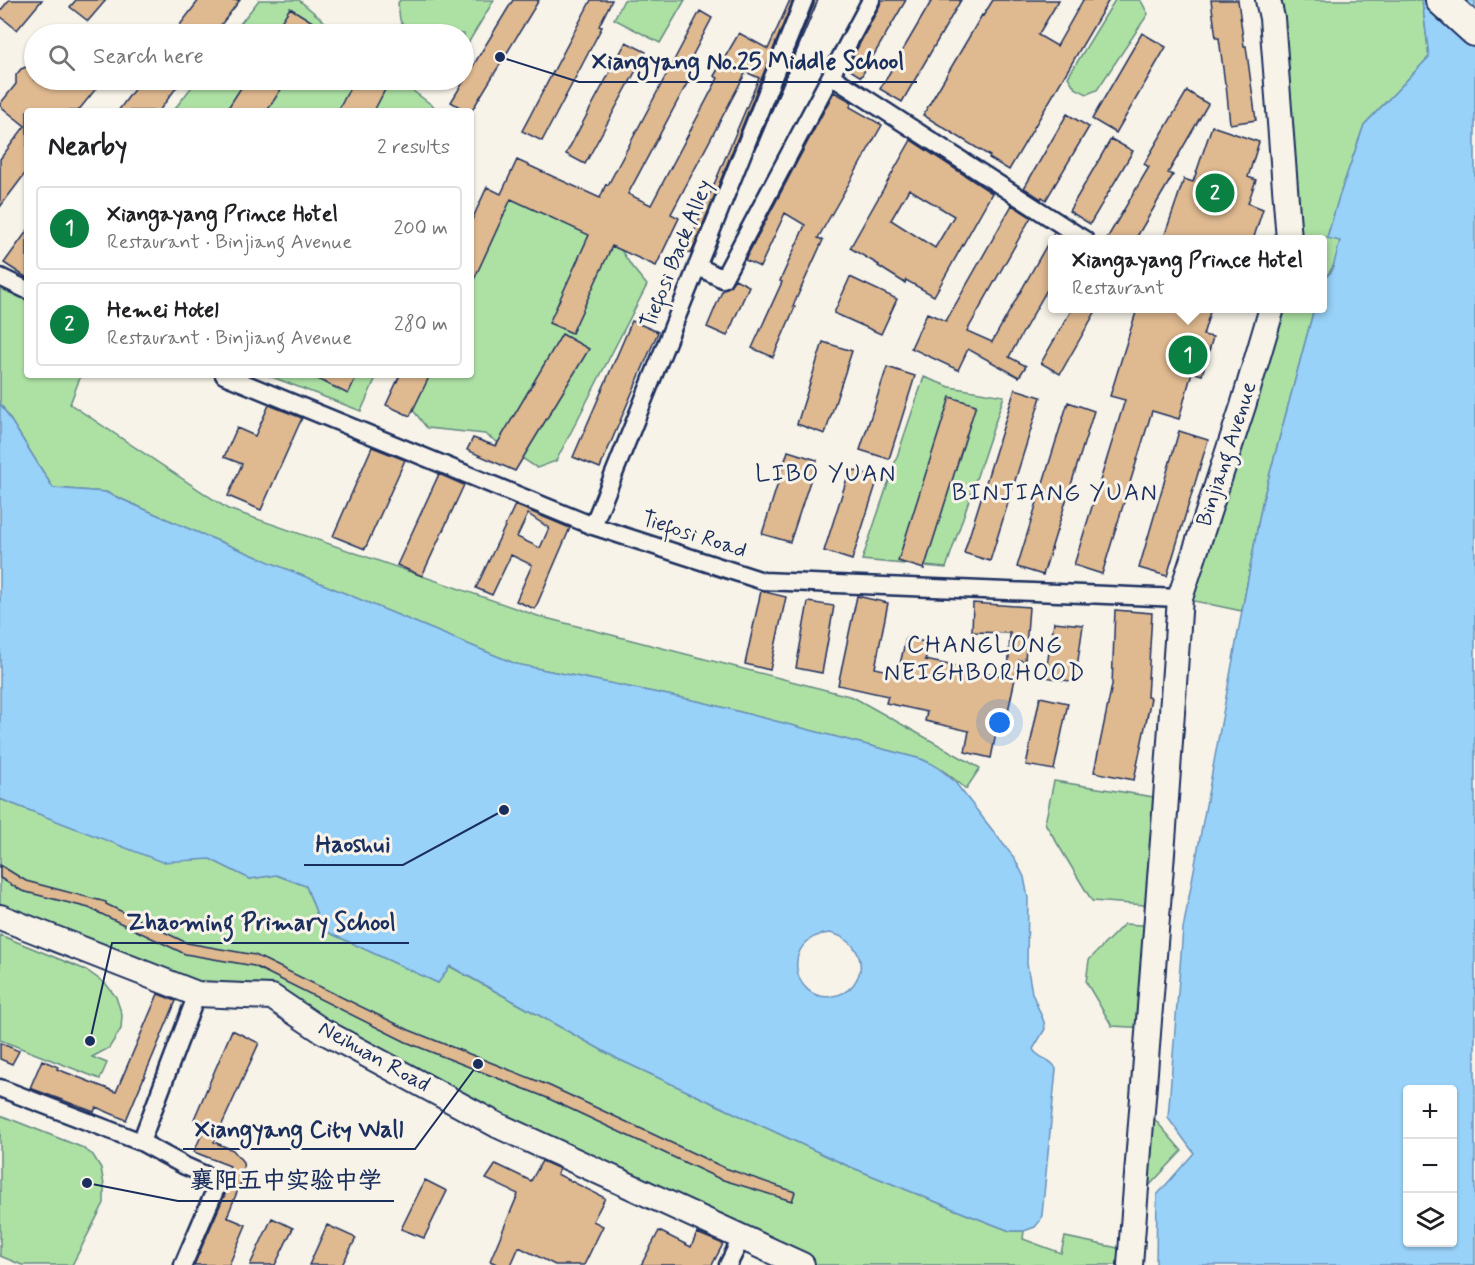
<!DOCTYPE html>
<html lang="en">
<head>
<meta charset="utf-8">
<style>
	:root { --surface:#fff; --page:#f6f6f6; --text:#202124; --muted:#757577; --line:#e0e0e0; --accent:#0b8043 }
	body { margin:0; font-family:Mynerve,"LXGW WenKai TC",sans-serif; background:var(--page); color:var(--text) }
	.controls { position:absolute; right:18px; bottom:18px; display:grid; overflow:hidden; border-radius:6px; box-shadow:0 2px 4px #0004 }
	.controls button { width:54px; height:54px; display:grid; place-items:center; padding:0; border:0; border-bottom:2px solid var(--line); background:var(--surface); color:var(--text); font:30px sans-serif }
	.you { position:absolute; left:1000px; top:723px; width:21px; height:21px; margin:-15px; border:4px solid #fff; border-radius:50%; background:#1a73e8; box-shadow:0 0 0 9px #1a73e833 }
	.badge { display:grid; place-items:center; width:39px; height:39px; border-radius:50%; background:var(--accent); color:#fff; font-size:20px; font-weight:700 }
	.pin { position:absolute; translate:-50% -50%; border:3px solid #fff; box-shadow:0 2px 6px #0006 }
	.popup { position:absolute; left:1048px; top:235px; width:279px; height:78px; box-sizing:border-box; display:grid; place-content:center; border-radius:6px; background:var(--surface); filter:drop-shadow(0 2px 4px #0005); font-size:20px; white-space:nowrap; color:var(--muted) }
	.popup b { font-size:22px; color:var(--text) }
	.popup::after { content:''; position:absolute; left:50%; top:100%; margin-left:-12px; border:12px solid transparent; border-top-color:var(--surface) }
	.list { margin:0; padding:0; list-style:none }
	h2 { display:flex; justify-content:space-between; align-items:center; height:78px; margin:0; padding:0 24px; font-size:26px }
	h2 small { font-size:20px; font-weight:400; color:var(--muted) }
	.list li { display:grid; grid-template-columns:39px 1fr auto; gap:18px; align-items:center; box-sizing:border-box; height:84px; margin:0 12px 12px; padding:0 12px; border:2px solid var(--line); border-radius:6px }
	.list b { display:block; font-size:22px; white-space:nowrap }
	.list p { margin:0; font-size:20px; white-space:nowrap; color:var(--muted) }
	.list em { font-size:20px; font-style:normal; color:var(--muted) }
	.icon { flex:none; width:33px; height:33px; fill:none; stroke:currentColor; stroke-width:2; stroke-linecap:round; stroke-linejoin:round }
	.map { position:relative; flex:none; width:1475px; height:1265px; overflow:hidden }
	.search { position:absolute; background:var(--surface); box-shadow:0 2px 4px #0004; left:24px; top:24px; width:450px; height:66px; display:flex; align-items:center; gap:15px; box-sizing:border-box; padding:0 21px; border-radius:33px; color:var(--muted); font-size:22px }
	.panel { position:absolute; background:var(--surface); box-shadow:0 2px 4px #0004; left:24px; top:108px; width:450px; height:270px; border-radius:6px }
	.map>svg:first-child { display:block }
	.green { fill:#ade1a4; stroke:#648881; stroke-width:1.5 }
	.water { fill:#99d2f9; stroke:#6791bb; stroke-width:1.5; fill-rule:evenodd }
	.building { fill:#dfb990; stroke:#1b2f5e; stroke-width:1.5; fill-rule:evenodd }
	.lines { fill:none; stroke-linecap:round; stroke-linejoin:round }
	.street-casing { stroke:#1b2f5e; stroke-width:21 }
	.secondary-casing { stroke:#1b2f5e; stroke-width:28 }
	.highway-casing { stroke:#1b2f5e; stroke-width:34 }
	.street { stroke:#f7f3e8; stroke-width:16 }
	.secondary { stroke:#f7f3e8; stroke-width:24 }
	.highway { stroke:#f7f3e8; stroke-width:30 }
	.labels { text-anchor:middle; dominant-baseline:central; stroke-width:6; stroke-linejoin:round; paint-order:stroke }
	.street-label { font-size:22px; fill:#1b2f5e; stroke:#f7f3e8 }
	.neighbourhood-label { font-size:24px; letter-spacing:1.5px; fill:#1b2f5e; stroke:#f7f3e8 }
	.leader { fill:none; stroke:#1b2f5e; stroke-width:2 }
	.callout-dot { fill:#1b2f5e; stroke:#f7f3e8; stroke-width:2 }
	.callout-label { font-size:24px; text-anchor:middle; font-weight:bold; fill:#1b2f5e; stroke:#f7f3e8; stroke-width:6; stroke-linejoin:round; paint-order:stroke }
</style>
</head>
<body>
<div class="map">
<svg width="1475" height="1265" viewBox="0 0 1475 1265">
	<rect width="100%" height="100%" fill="#f7f3e8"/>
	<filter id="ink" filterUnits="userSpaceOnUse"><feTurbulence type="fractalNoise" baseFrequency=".0167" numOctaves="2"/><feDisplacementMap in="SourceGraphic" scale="12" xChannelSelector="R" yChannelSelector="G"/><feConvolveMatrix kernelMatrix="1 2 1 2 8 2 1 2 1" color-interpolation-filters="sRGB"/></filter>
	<g filter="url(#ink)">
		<path class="green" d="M259,0H299L339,34H232Z
			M400,0H494L467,45L464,47V34H408L400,20L398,3Z
			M624,0H685L660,43L614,19Z
			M1115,0H1140L1141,1L1148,14L1097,90L1087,94L1075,88L1068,77Z
			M1268,0H1422L1429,57L1364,125L1339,197L1327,237L1340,241C1337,257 1335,268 1323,280V240L1289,239Z
			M197,80H398L440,111H173Z
			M522,191L610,233L632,267L647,285L556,461L537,468L485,434L427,428L405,400L417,375H471V259L492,214Z
			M0,277L27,290V375H81L70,404L228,509L538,616L853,697L980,768L966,789C952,777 939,766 921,759L702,702L516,664L187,528L106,492L53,488L0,403Z
			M1272,309H1314L1262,503L1242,611L1180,598Z
			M267,375H377L361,411Z
			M924,377L950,387L1004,396L946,568L862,560Z
			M1054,781L1166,799L1158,906L1092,901L1045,823Z
			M0,799L162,861L210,859L250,879L276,875L306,886L323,930L438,983L449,966L618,1059L846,1165L956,1210L1010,1231H1024L1023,1239L1061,1253L1065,1237L1132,1251L1141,1265H802L497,1125L272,997L197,994L0,917Z
			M1124,924L1156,926L1148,1028L1112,1026L1086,982L1089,960Z
			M0,935L86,970L106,984L116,997L122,1015L121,1029L109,1048L92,1057L107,1063L100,1079L0,1040Z
			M1150,1114L1182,1151L1146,1189Z
			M0,1115L81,1147L93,1155L101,1168L104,1185V1203L72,1265H22L0,1256Z"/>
		<path class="water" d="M1422,0H1475V1265H1156L1157,1195L1194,1153L1168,1118L1183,929L1262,503L1314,309L1323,308V280L1332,271L1340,241L1327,238L1339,197L1364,125L1429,57ZM1408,1090H1452V1242H1408Z
			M0,403L53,488L105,492L187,528L516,664L702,702L921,759C934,764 943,770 954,781L1015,859L1024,877L1028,898L1027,964L1032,993L1044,1022L1045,1029L1033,1049C1037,1059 1052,1058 1056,1069L1042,1215L1040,1221L1035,1227L1024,1231H1010L956,1210L846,1165L618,1059L450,966L438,983L323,930L306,886L276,875L250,879L210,859L162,862L0,799ZM830,933C855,938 870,963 853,985C848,991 841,995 833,996C792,1004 779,937 830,933Z"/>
		<path class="building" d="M9,0H42L17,30L0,16V11Z
			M76,0H106L88,21L70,7Z
			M199,0H240L214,34H173Z
			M513,0H539L471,112L466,111L451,102Z
			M591,0H612L599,26L602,27L542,141L522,131Z
			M790,0H793L691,254L686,251L759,78L746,72L671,214L679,218L656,266L612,246L572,333L549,323L589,235L511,199L471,286V222L487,187L501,194L517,160L600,198L606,184L608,185L700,11L712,18L685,70L692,74L628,194L651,205L718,78L714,76L739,33L768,49Z
			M814,0H818L755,151L814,4Z
			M881,0H906L861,77L847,68L880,5Z
			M932,0H961L902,102L880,89Z
			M993,0H1059L1038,35L1057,46L1083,0H1109L1009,170L989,158L990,156L923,115L982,15L983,16Z
			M1211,0H1238L1244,46H1246L1256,120L1230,124L1226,85L1225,84L1219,38H1216Z
			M290,8L319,26L314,34H273Z
			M1142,33L1166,47L1116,133L1092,119Z
			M626,42L646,52L585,164L566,154Z
			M34,64V80H92L99,85L78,111H27V171L0,207V159L25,126L0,106V104L16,84V75L21,69Z
			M141,80H182L159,111H118Z
			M246,80H287L267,111H226Z
			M354,80H390L374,111H338Z
			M1187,91L1208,104L1168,173L1173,175L1135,240H1106L1149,167L1144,164Z
			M834,92L852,102L850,107L882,125L818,238L823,240L793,306L795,307L773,357L752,348L782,282L780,281L805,225L785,213L760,267L745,260Z
			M1067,114L1089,127L1046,200L1042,197L1041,199L1024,188Z
			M1212,126L1259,142L1248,177L1256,180L1248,203L1263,209L1253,240H1163L1184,179L1193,182Z
			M1111,139L1133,151L1090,224L1069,211Z
			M911,140L992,193L934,296L906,280L905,283L878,266L879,265L850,248ZM909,189L954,216L935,248L891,220Z
			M1012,205L1031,217L967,331L992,342L1053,234V279L1009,357L1026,366L1019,377L968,349L958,370L911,348L927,313L946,321Z
			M27,231V278L4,263Z
			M850,277L897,299L881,334L834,313Z
			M735,279L749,286L727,336L707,327L723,289L729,287Z
			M1072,309H1097L1060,374L1041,363Z
			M1137,309H1211L1203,335L1213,337L1202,375L1192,372L1179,419L1152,411L1102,574L1074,565L1125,400L1110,396Z
			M632,321L658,332L600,468L573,457Z
			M562,334L589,349L515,471L467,450L473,438L496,446Z
			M823,342L852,351L825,434L797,424Z
			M887,367L915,376L889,459L860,450Z
			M310,375H357L348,394Z
			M400,375H430L410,416L386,405Z
			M1015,389L1041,397L990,561L964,553Z
			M950,397L976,405L924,569L898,561Z
			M1068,402L1094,411L1043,575L1017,567Z
			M269,405L302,418L261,510L228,496L242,464L224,457L237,428L255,436Z
			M1179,431L1208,440L1167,576L1139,568Z
			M372,447L405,460L365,549L333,536Z
			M788,451L817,460L790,542L762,534Z
			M850,469L878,478L852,560L824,551Z
			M439,474L464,485L422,576L397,565Z
			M515,505L570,528L535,609L516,601L532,565L511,555L492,595L476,588ZM528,514L549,528L540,548L517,537Z
			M761,591L786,597L770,670L745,664Z
			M857,596L888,603L875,668L898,673L906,638L930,643L925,660L1008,677L1010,633L972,632L973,603L1029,607L1025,661L1019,660L1007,716L1000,714L991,758L965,752L969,731L925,721L927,712L886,703L888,696L838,685Z
			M808,602L834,606L822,673L796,668Z
			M1115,610L1152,613L1147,697L1151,698L1134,780L1094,772L1112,685Z
			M1054,622L1083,625L1075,682L1045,677Z
			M1040,697L1068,703L1054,770L1026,765Z
			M0,865L26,881L106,902V904L187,943L255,955L409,1030L550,1086L725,1168L795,1192L792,1201L720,1179L545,1097L406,1042L254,966L185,954L89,908L22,891L0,878Z
			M158,994L176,1001L126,1120L96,1107L94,1112L30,1088L42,1060L58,1067L57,1069L116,1092Z
			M232,1030L259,1043L214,1142L233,1150L243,1162L244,1175L227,1217L246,1225L229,1265H194L229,1185V1179L227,1174L230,1166L194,1152L206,1124L194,1119Z
			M0,1043L19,1051L12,1064L0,1059Z
			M542,1161L560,1169L557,1174L605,1198L593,1221L603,1226L584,1265H555L519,1247L511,1265H499L490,1261L518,1194L486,1179L496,1164L531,1181Z
			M425,1180L447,1191L424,1238L401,1229Z
			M272,1218L293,1228L275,1265H250Z
			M327,1225L356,1238L342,1265H309Z
			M659,1231L691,1247L697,1233L723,1244L712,1265H641Z"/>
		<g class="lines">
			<g class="street-casing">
				<path id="street" d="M831,76L1085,240
					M697,266L723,279L871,0
					M0,277L27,290
					M224,375L593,526L763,581L1180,598
					M593,526L804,0
					M0,1088L141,1142
					M183,1265L219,1181L185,1166L141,1142L197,994
					M728,1265L742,1237"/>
			</g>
			<g class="secondary-casing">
				<path id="secondary" d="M1268,0L1272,18L1289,240
					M0,917L197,994L272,997L321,1030L497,1125L802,1265
					M1130,1265L1164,827L1180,598L1243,406L1272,308"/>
			</g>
			<g class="highway-casing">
				<path id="highway" d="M1441,0L1475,31"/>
			</g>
			<use href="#street" class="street"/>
			<use href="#secondary" class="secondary"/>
			<use href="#highway" class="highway"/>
		</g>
	</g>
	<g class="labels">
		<g class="street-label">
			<text transform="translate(677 254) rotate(-68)">Tiefosi Back Alley</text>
			<text transform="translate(1227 454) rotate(-72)">Binjiang Avenue</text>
			<text transform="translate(694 535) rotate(18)">Tiefosi Road</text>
			<text transform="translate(374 1057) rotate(29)">Neihuan Road</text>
		</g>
		<g class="neighbourhood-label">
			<text x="826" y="474">LIBO YUAN</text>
			<text x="1055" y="493">BINJIANG YUAN</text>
			<text x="985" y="645">CHANGLONG<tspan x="985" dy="28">NEIGHBORHOOD</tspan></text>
		</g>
	</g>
	<path class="leader" d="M500 57L579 82H917M504 810L403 865H304M90 1041L112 943H409M478 1064L415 1149H183M87 1183L178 1201H394"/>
	<g class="callout-dot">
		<circle cx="500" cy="57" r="6"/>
		<circle cx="504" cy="810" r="6"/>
		<circle cx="90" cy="1041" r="6"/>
		<circle cx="478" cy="1064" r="6"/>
		<circle cx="87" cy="1183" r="6"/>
	</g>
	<g class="callout-label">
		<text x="748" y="69">Xiangyang No.25 Middle School</text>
		<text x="353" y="852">Haoshui</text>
		<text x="261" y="930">Zhaoming Primary School</text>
		<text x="299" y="1137">Xiangyang City Wall</text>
		<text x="286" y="1188">襄阳五中实验中学</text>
	</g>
</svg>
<div class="controls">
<button>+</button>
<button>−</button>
<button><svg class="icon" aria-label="layers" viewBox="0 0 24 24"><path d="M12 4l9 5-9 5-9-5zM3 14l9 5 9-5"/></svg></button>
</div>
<div class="you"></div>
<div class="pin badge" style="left:1188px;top:355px">1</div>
<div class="popup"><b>Xiangayang Prince Hotel</b>Restaurant</div>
<div class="pin badge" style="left:1215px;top:193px">2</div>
<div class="search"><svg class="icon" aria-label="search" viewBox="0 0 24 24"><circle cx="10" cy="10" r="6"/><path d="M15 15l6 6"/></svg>Search here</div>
<section class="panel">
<h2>Nearby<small>2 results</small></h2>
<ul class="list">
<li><span class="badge">1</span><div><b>Xiangayang Prince Hotel</b><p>Restaurant · Binjiang Avenue</p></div><em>200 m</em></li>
<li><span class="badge">2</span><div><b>Hemei Hotel</b><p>Restaurant · Binjiang Avenue</p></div><em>280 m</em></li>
</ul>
</section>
</div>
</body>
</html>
